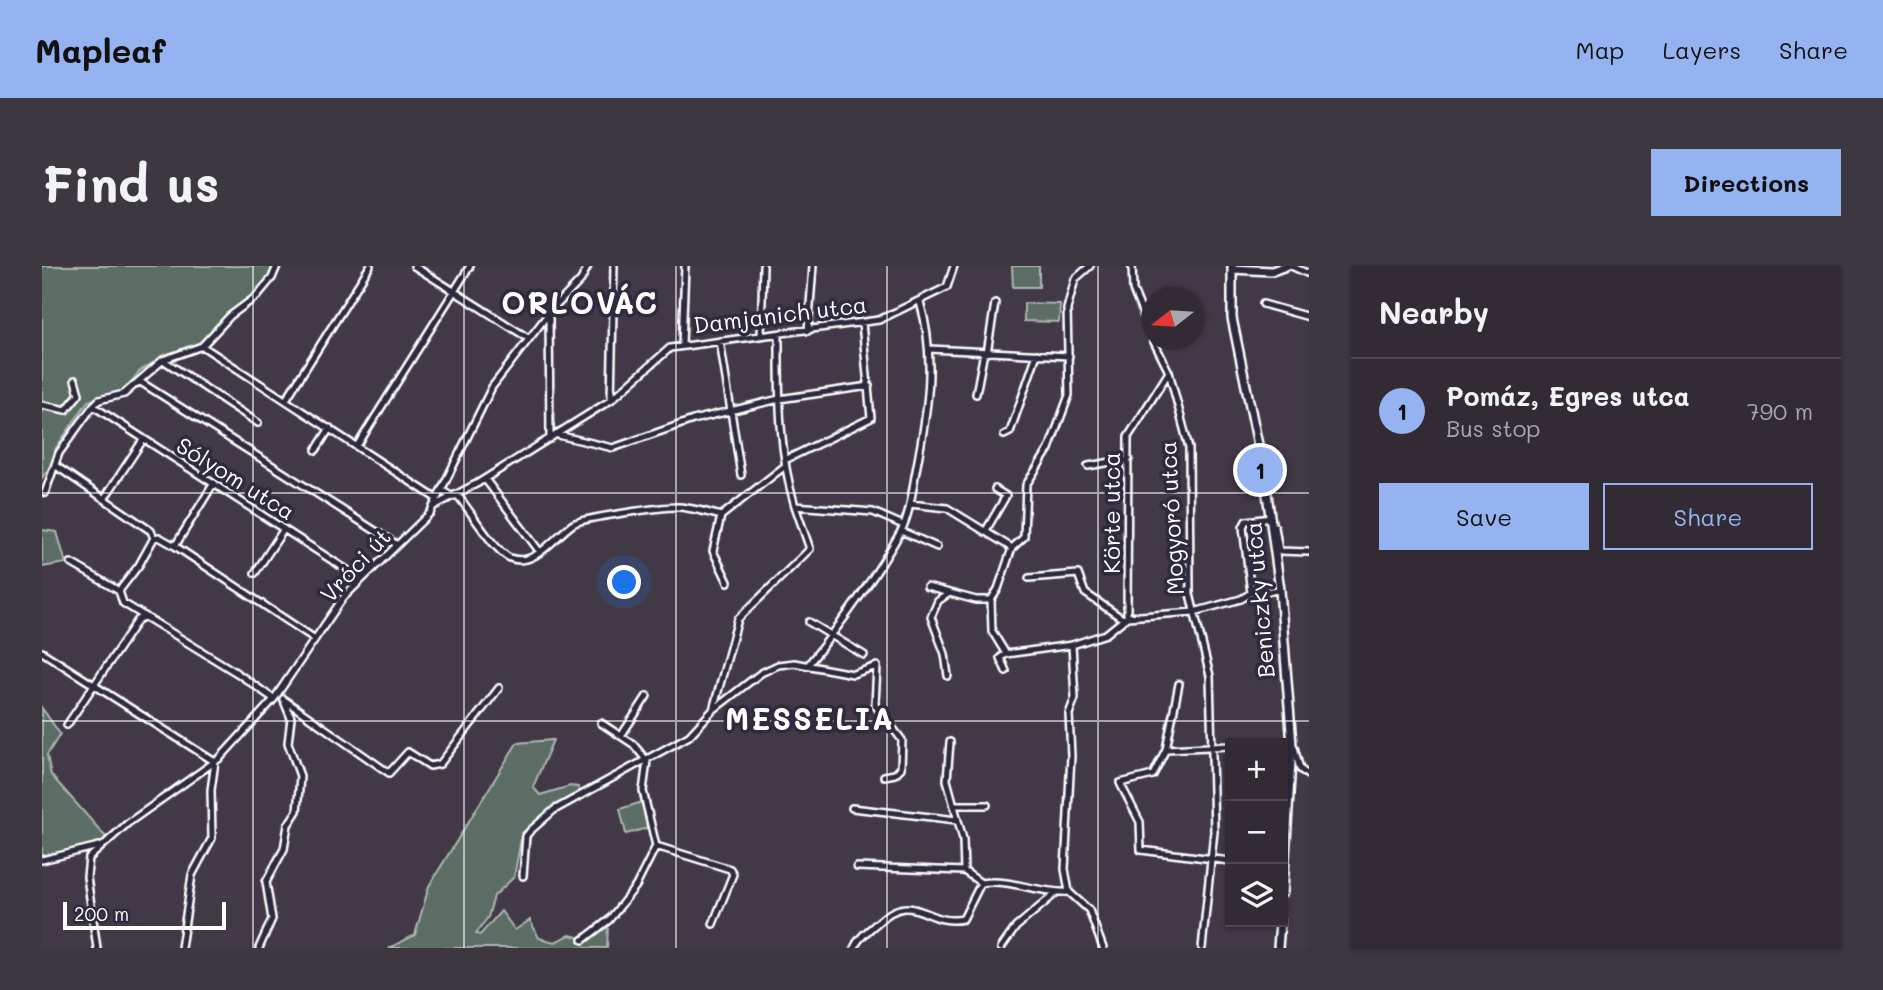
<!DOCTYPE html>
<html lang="en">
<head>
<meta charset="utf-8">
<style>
	:root { --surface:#322b34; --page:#3d3740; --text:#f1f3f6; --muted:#a8a7ac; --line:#4d474f; --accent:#95b2f1 }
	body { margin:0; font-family:Mali,sans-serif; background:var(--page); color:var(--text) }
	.controls { position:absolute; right:21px; bottom:21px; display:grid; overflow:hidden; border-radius:0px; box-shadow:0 2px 5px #0004 }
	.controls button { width:63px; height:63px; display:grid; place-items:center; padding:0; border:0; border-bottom:2px solid var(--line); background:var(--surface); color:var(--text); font:35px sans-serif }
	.compass { position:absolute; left:1099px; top:21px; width:63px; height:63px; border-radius:50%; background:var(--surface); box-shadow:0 2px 5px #0004; rotate:253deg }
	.scale { position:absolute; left:21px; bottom:18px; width:163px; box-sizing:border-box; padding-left:7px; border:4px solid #fff; border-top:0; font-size:19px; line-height:24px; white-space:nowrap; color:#fff; -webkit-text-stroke:5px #2f2a3d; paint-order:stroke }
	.you { position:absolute; left:583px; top:317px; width:24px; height:24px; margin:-18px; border:5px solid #fff; border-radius:50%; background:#1a73e8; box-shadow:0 0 0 10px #1a73e833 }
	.badge { display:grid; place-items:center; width:46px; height:46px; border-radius:50%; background:var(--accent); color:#111; font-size:23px; font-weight:700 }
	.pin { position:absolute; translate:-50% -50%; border:4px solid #fff; box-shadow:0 2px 7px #0006 }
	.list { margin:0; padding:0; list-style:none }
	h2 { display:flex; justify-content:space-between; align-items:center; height:91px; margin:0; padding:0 28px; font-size:30px }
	h2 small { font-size:23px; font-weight:400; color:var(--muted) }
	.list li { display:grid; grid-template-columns:46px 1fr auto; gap:21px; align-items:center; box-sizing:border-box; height:105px; padding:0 28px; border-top:2px solid var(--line) }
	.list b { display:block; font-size:26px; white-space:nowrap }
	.list p { margin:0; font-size:23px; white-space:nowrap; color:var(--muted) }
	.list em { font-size:23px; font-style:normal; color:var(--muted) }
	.actions { display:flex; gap:14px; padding:21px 28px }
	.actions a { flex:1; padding:16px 0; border:2px solid var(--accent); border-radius:0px; text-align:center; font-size:24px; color:var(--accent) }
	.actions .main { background:var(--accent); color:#111 }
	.icon { flex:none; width:38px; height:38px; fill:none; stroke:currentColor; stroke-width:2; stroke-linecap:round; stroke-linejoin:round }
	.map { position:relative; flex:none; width:1267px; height:682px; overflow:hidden; border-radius:0px }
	header { display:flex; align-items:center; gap:42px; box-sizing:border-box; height:98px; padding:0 35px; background:var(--accent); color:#111 }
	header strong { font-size:33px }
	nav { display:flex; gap:38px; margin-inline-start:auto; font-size:24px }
	.intro { display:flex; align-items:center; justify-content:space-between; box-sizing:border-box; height:168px; padding:0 42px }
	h1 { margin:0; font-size:49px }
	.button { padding:18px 32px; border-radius:0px; background:var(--accent); color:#111; font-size:24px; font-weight:700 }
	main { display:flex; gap:42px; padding:0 42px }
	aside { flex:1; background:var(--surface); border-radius:0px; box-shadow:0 2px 5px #0004 }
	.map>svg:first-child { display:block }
	.green { fill:#5b6d65; stroke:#adb6b2; stroke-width:2 }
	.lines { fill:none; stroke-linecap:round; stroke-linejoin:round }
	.street-casing { stroke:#fff; stroke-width:10 }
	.secondary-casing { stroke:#fff; stroke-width:12 }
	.street { stroke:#2f2a3d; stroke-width:5 }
	.secondary { stroke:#2f2a3d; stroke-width:7 }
	.grid { fill:none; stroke:#fff; stroke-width:2; stroke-opacity:0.55 }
	.labels { text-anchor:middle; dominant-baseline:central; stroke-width:7; stroke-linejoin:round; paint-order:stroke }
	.street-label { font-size:23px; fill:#fff; stroke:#2f2a3d }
	.district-label { font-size:30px; font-weight:bold; letter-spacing:2px; fill:#fff; stroke:#2f2a3d }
</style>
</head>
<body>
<header>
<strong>Mapleaf</strong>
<nav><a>Map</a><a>Layers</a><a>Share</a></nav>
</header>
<div class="intro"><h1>Find us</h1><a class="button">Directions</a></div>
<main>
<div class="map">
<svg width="1267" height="682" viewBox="0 0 1267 682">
	<rect width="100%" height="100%" fill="#423946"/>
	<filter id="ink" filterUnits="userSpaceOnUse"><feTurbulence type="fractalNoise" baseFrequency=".0143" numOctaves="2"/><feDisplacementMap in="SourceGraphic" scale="14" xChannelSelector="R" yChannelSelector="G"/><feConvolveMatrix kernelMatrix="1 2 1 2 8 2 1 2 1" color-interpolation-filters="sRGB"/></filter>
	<g filter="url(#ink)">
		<path class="green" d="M0,0H235L215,30L181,54L161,75L143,85L117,93L98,105L82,124L46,135L14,182L10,198L0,212Z
			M970,0H997V21H971Z
			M982,37L1018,38L1017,56L982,55Z
			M0,264L15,266L24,297L0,301Z
			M0,442L18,468L5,489L9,509L64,571L57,580L0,595Z
			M511,474L491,521L498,529L528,520L536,521L538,526L507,544L480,567L472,611L452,630L446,651L434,668L438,669L459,645L473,664L488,654L497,672L513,676L528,669L540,672L549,664L548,672L566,660L565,682H347L373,669L387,620L475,477Z
			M600,536L605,562L584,568L578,543Z"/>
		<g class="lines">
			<g class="street-casing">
				<path id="street" d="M372,0L486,72
					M1090,0L1091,24L1110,70
					M1249,0L1267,8
					M1221,38L1267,51
					M507,47L508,173
					M766,65L771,0
					M737,68C737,125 736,185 753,240L831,246L861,259
					M719,70L721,0
					M1111,74L1127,106L1147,182L1148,328L1168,410L1172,565L1160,682
					M678,75L699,209
					M640,79L643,0
					M160,80L395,233
					M887,83L1027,90
					M945,87L953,37
					M121,94L216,157
					M97,115L354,278
					M934,128L942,86
					M245,132L328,0
					M569,133L572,0
					M0,139L24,144L37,128L33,114
					M51,140L319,313
					M516,169L571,182L651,154L737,133L827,120
					M962,169L968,166L995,88
					M315,180L428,0
					M274,184L288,162
					M743,194L829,152L820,57
					M14,200L109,265L112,272
					M1046,200L1087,193
					M443,213L498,286
					M399,224L409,230H416C429,245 451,284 468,292C493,302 513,270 531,258C539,252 625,240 637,241C651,242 665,246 679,250
					M3,227L17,187L51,140L57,134L82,128L121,94L160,80L188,50L215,30L230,12L235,0
					M62,233L101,174
					M868,238L905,242L970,282
					M392,240L436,217L569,134L628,82L837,54L905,21L912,0
					M679,250L743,200
					M679,250L671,285L686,316
					M1233,261L1237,285L1267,286
					M859,265L895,281
					M943,266L964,230L953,223
					M112,272L117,271L133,280L273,373
					M133,280L172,217
					M29,297L77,325L81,337L195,407L232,433
					M213,307L242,263
					M987,312L1036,308L1043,327L1081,353
					M885,321L934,334H949
					M77,325L97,299L112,272
					M1209,327L1201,261L1204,255L1229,252
					M1085,351L1086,171L1127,106
					M767,356L822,389
					M0,386L173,496L169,524L170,572L150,609L139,682
					M964,388L950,365L949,334L956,323L970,282L982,271L984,219L1007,183L1027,129L1025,43L1033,13L1048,0
					M964,388L1030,379L1064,368L1085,351L1152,346L1199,333L1209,327L1238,324
					M964,388L958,392L964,405
					M766,399C799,358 832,313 858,267C868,249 870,225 874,205C885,148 895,93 878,36
					M906,410L903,388L889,351L896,335L906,328
					M1137,418L1124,483L1111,509L1078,517L1098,556L1099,584L1188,595
					M241,433L347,507L366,486L388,500L398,498L457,422
					M671,444L696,353L768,283L753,240
					M559,457L591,478L605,495
					M25,459L96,354L103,350
					M579,470L605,430
					M908,476L905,514L921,573L922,605L939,617
					M1241,479L1252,481L1258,503L1267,510
					M1124,483L1188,480
					M912,539H945
					M810,542L915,554
					M614,580L688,603L691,608L671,658
					M0,594L57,580
					M815,601L922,605
					M481,610L484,570L488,565L512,544L647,470L671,444L719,407L736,399L752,397L811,408L835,400L833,439L860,474L859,502L853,508L842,510
					M1027,626L1023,603L1029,490L1027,448L1033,432L1030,379
					M541,674L567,654L594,620L614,580L601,525L605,495
					M55,682L45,611L47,592L86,557L178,492L232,433L301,332L388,247L450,121L507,47L539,14L546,0
					M217,682L230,653L224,616L242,583L246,559L255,545L257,523L258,510L246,477L249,452L242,435
					M812,682C816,672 826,665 834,658C872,621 884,661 921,653L939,617C968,612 997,628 1027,626L1047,644L1061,682
					M959,682L974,661L1014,627"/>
			</g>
			<g class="secondary-casing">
				<path id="secondary" d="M1190,0V52L1223,213L1238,324L1250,479L1241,626
					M1190,3L1230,5L1244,0
					M1236,682L1238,656"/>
			</g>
			<use href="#street" class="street"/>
			<use href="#secondary" class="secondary"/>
		</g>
	</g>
	<path class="grid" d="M211,0V682M422,0V682M634,0V682M845,0V682M1056,0V682M0,227H1267M0,455H1267"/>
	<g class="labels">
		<g class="street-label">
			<text transform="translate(738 48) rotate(-7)">Damjanich utca</text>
			<text transform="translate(194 212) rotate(32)">Sólyom utca</text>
			<text transform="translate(1069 247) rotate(-90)">Körte utca</text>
			<text transform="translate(1129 252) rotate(-93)">Mogyoró utca</text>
			<text transform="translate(313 299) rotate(-47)">Vróci út</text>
			<text transform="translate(1217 334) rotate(-95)">Beniczky utca</text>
		</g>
		<g class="district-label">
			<text x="538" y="36">ORLOVÁC</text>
			<text x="768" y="452">MESSELIA</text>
		</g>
	</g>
</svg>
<div class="controls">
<button>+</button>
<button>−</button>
<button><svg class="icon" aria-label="layers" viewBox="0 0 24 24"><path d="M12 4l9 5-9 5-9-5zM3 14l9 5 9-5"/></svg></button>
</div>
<svg class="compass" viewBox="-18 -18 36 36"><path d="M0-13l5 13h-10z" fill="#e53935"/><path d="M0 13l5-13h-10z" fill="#a8a7ac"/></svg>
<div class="scale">200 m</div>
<div class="you"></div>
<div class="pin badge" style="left:1218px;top:204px">1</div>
</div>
<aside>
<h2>Nearby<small></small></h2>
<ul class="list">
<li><span class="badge">1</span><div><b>Pomáz, Egres utca</b><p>Bus stop</p></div><em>790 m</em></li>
</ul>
<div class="actions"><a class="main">Save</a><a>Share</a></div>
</aside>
</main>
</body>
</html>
